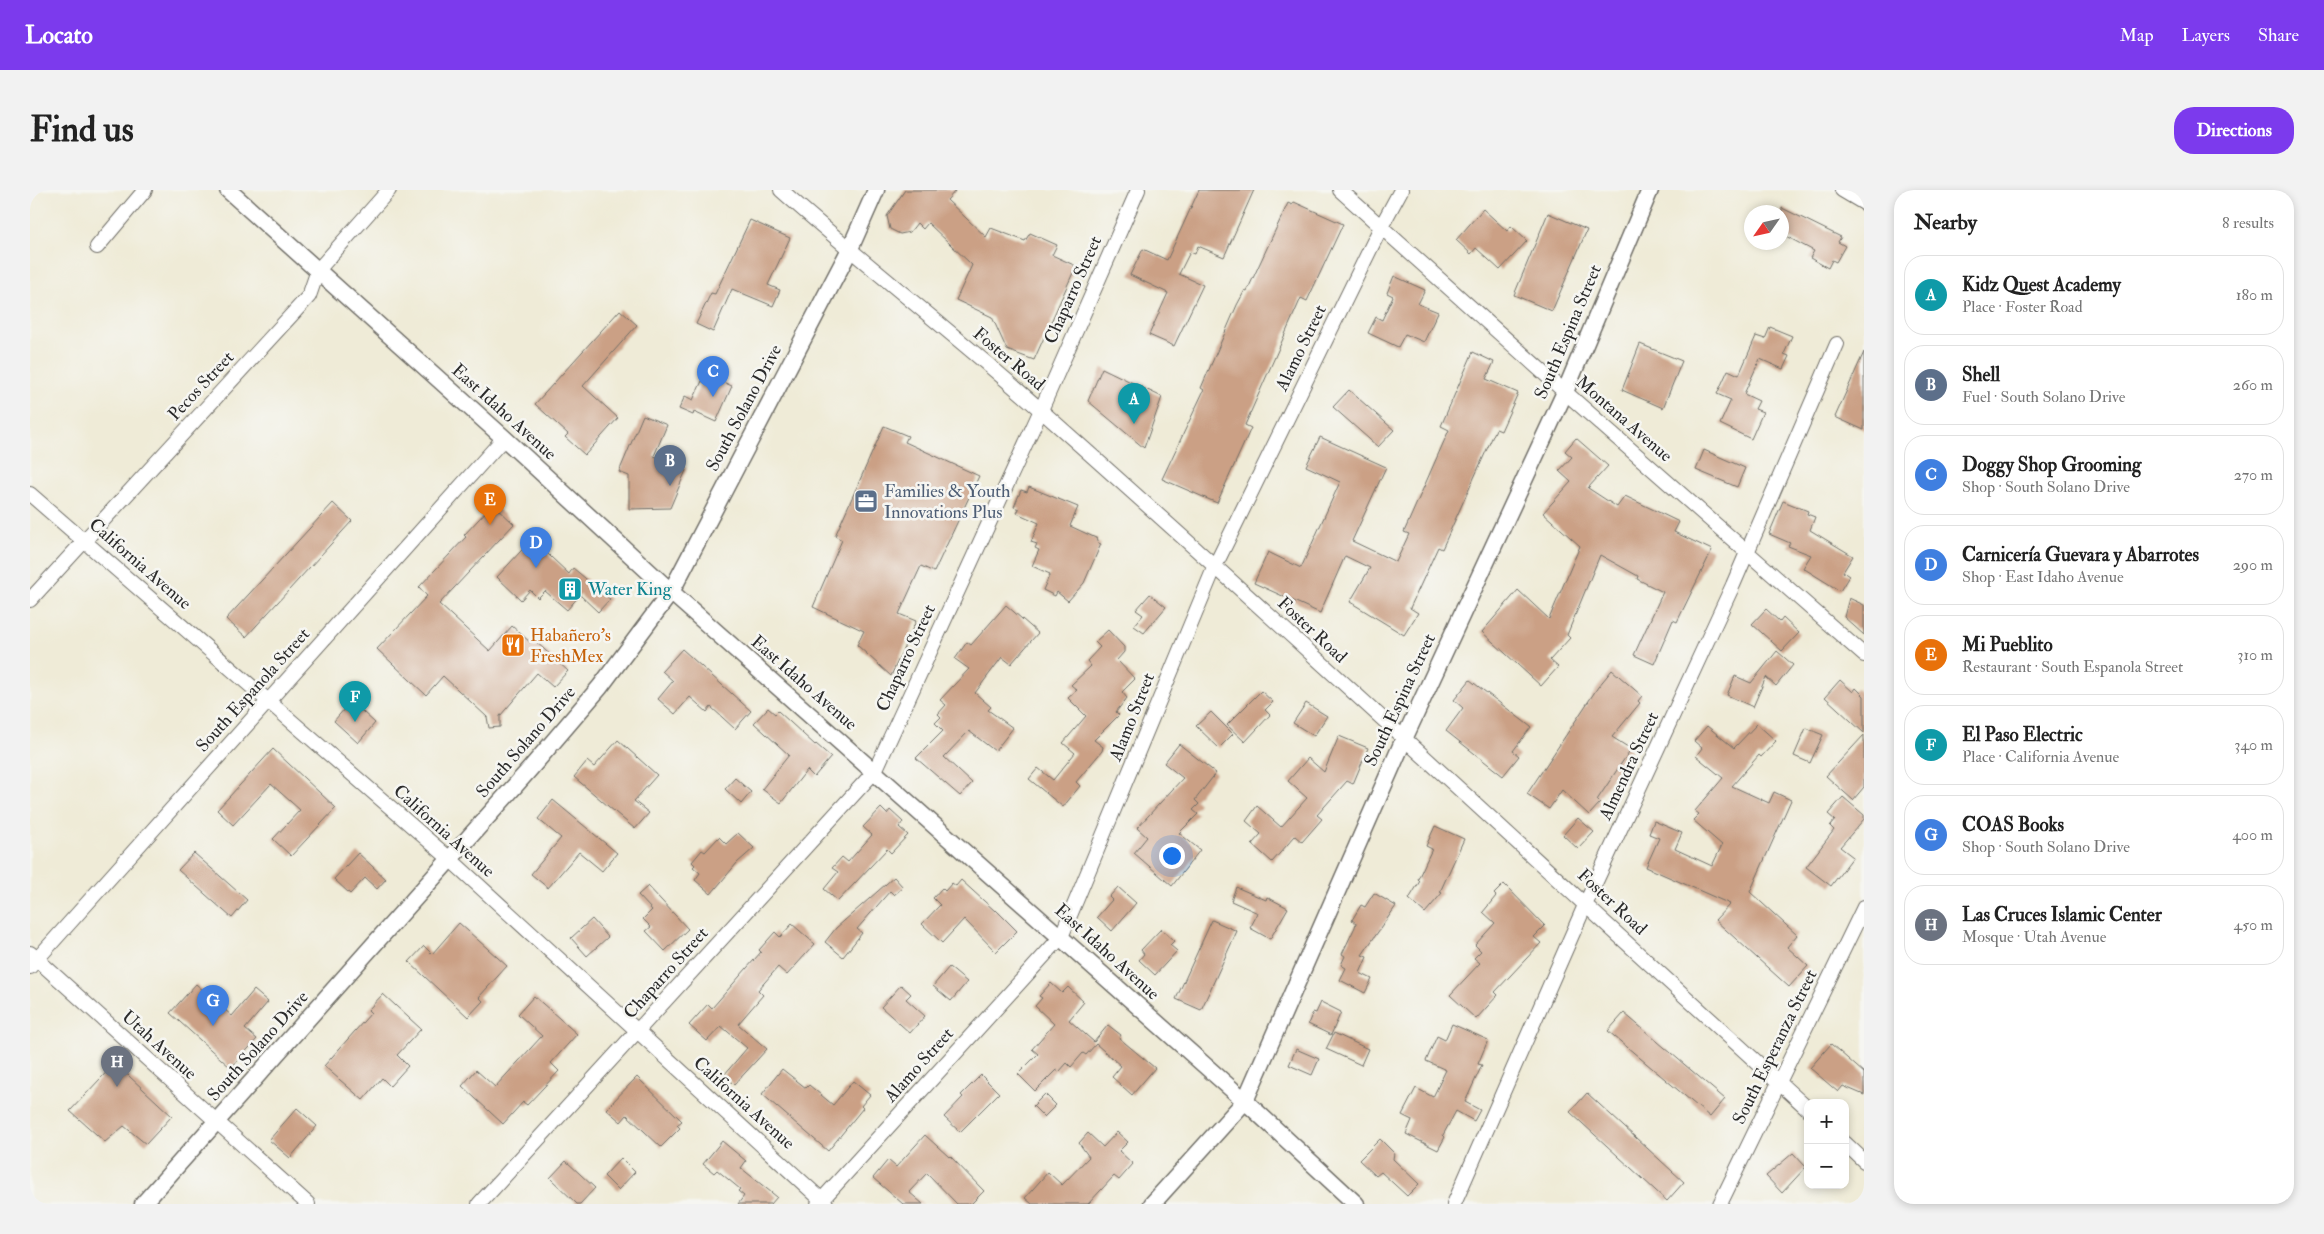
<!DOCTYPE html>
<html lang="en">
<head>
<meta charset="utf-8">
<style>
	:root { --surface:#fff; --page:#f2f2f2; --text:#222; --muted:#767676; --line:#e0e0e0; --accent:#7c3aed }
	body { margin:0; font-family:"IM FELL Double Pica",serif; background:var(--page); color:var(--text) }
	.controls { position:absolute; right:15px; bottom:15px; display:grid; overflow:hidden; border-radius:10px; box-shadow:0 2px 8px #0003 }
	.controls button { width:45px; height:45px; display:grid; place-items:center; padding:0; border:0; border-bottom:1px solid var(--line); background:var(--surface); color:var(--text); font:25px sans-serif }
	.compass { position:absolute; left:1714px; top:15px; width:45px; height:45px; border-radius:50%; background:var(--surface); box-shadow:0 2px 8px #0003; rotate:236deg }
	.you { position:absolute; left:1141px; top:665px; width:18px; height:18px; margin:-12px; border:4px solid #fff; border-radius:50%; background:#1a73e8; box-shadow:0 0 0 8px #1a73e833 }
	.badge { display:grid; place-items:center; width:32px; height:32px; border-radius:50%; background:var(--accent); color:#fff; font-size:16px; font-weight:700 }
	.pin { position:absolute; translate:-50% -41px; filter:drop-shadow(0 1px 2px #0008) }
	.pin::after { content:''; position:absolute; top:26px; width:18px; height:15px; background:inherit; clip-path:polygon(0 0,100% 0,50% 100%) }
	.list { margin:0; padding:0; list-style:none }
	h2 { display:flex; justify-content:space-between; align-items:center; height:65px; margin:0; padding:0 20px; font-size:21px }
	h2 small { font-size:16px; font-weight:400; color:var(--muted) }
	.list li { display:grid; grid-template-columns:32px 1fr auto; gap:15px; align-items:center; box-sizing:border-box; height:80px; margin:0 10px 10px; padding:0 10px; border:1px solid var(--line); border-radius:20px }
	.list b { display:block; font-size:19px; white-space:nowrap }
	.list p { margin:0; font-size:16px; white-space:nowrap; color:var(--muted) }
	.list em { font-size:16px; font-style:normal; color:var(--muted) }
	.map { position:relative; flex:none; width:1834px; height:1014px; overflow:hidden; border-radius:20px }
	header { display:flex; align-items:center; gap:30px; box-sizing:border-box; height:70px; padding:0 25px; background:var(--accent); color:#fff }
	header strong { font-size:24px }
	nav { display:flex; gap:28px; margin-inline-start:auto; font-size:18px }
	.intro { display:flex; align-items:center; justify-content:space-between; box-sizing:border-box; height:120px; padding:0 30px }
	h1 { margin:0; font-size:35px }
	.button { padding:12px 22px; border-radius:20px; background:var(--accent); color:#fff; font-size:18px; font-weight:700 }
	main { display:flex; gap:30px; padding:0 30px }
	aside { flex:1; background:var(--surface); border-radius:20px; box-shadow:0 2px 8px #0003 }
	.map>svg:first-child { display:block }
	.building { fill:#cba085 }
	.lines { fill:none; stroke-linecap:round; stroke-linejoin:round }
	.minor-casing { stroke:#706e67; stroke-width:16 }
	.tertiary-casing { stroke:#706e67; stroke-width:19 }
	.minor { stroke:#fff; stroke-width:14 }
	.tertiary { stroke:#fff; stroke-width:16 }
	.labels { text-anchor:middle; dominant-baseline:central; stroke-width:5; stroke-linejoin:round; paint-order:stroke }
	.street-label { font-size:18px; fill:#2b2b2b; stroke:#f6f6f2 }
	.service-label { font-size:18px; fill:#4e5e75; stroke:#f6f6f2; text-anchor:start }
	.culture-label { font-size:18px; fill:#0d838f; stroke:#f6f6f2; text-anchor:start }
	.food-label { font-size:18px; fill:#c56008; stroke:#f6f6f2; text-anchor:start }
</style>
</head>
<body>
<header>
<strong>Locato</strong>
<nav><a>Map</a><a>Layers</a><a>Share</a></nav>
</header>
<div class="intro"><h1>Find us</h1><a class="button">Directions</a></div>
<main>
<div class="map">
<svg width="1834" height="1014" viewBox="0 0 1834 1014">
	<rect width="100%" height="100%" fill="#f6f6f2"/>
	<filter id="ink" filterUnits="userSpaceOnUse"><feTurbulence type="fractalNoise" baseFrequency=".02" numOctaves="2"/><feDisplacementMap in="SourceGraphic" scale="10" xChannelSelector="R" yChannelSelector="G"/><feConvolveMatrix kernelMatrix="1 2 1 2 8 2 1 2 1" color-interpolation-filters="sRGB"/></filter>
	<filter id="wash" filterUnits="userSpaceOnUse"><feTurbulence type="fractalNoise" baseFrequency=".0096" numOctaves="4" result="noise"/><feDisplacementMap in="SourceGraphic" scale="20" xChannelSelector="R" yChannelSelector="G"/><feGaussianBlur stdDeviation="1.12" result="paint"/><feColorMatrix in="noise" values="0 0 0 0 0 0 0 0 0 0 0 0 0 0 0 0 0 1.4 0 .05"/><feComposite in="paint" operator="in"/></filter>
	<g filter="url(#wash)">
		<rect width="100%" height="100%" fill="#efebd7"/>
		<g id="blocks">
			<path class="building" d="M875,0H926L917,10L956,47L961,38L995,51L1000,43L1027,55L1022,65L1046,76L1004,170L977,160L962,127L926,110L942,75L898,33L893,39L887,33L880,42L870,44L860,39L857,26Z
				M1169,0H1224L1194,67L1168,56L1165,64L1160,62L1149,84L1173,95L1144,156L1119,145L1138,103L1100,85L1113,59L1137,70Z
				M1264,12L1313,34L1277,111L1271,108L1215,235L1221,238L1187,313L1132,289L1174,200L1171,198L1207,115L1215,100L1217,101L1258,13L1262,15Z
				M1752,18L1811,47L1808,52L1815,56L1806,72L1802,70L1798,78L1780,68L1784,61L1752,44Z
				M1453,19L1477,41L1481,36L1497,51L1470,80L1446,58L1441,64L1426,50Z
				M1518,23L1557,40L1522,121L1484,105Z
				M720,30L760,48L738,95L750,100L743,116L702,99L683,142L666,134L681,103L685,104Z
				M1364,86L1395,100L1388,114L1408,122L1394,152L1375,144L1368,157L1338,143L1346,127L1352,130L1363,106L1357,103Z
				M590,120L607,135L553,196L588,228L555,265L535,247L538,244L505,214Z
				M1740,137L1762,146L1754,164L1759,166L1753,179L1730,169L1714,204L1729,211L1725,219L1733,222L1721,249L1690,234L1701,210L1687,204L1698,180L1709,185L1726,146L1735,149Z
				M1610,154L1652,171L1633,218L1592,200Z
				M1443,162L1464,172L1456,189L1488,203L1471,241L1466,239L1412,359L1408,357L1380,418L1388,423L1374,445L1320,412L1340,378L1315,366L1290,423L1224,393L1238,362L1271,378L1310,292L1276,276L1290,247L1356,277L1322,351L1366,372L1379,344L1374,342L1419,240L1411,236Z
				M1834,162V240L1805,227Z
				M1072,178L1132,207L1114,258L1058,211Z
				M684,188L702,196L686,232L664,222L663,225L649,219L655,206L663,210L672,191L681,195Z
				M1319,200L1364,240L1348,257L1303,217Z
				M613,225L637,235L624,266L657,278L640,318L599,319V286L589,282Z
				M854,236L878,246L875,252L949,286L904,382L891,376L869,424L886,431L861,486L827,455L834,441L783,417L812,350L805,346Z
				M1546,248L1578,276L1558,298L1587,317L1595,306L1649,332L1644,342L1682,360L1647,432L1643,430L1624,474L1604,465L1633,402L1607,389L1608,386L1570,365L1537,445L1540,448L1520,470L1528,477L1511,496L1452,442L1488,400L1519,429L1550,356L1513,323L1541,292L1529,281L1542,267L1535,261Z
				M1674,260L1715,278L1707,297L1666,280Z
				M999,297L1048,317L1040,336L1068,349L1066,352L1071,354L1054,393L1038,411L1027,402L1025,406L1013,400L1020,384L1002,376L1009,360L1005,358L1007,354L1001,352L1009,333L987,323L989,319L984,317L991,300L997,302Z
				M1753,311L1778,321L1777,324L1785,327L1780,340L1823,366L1813,382L1819,386L1810,401L1773,378L1781,365L1758,356L1760,353L1739,344Z
				M303,313L322,331L216,447L196,429Z
				M463,314L484,334L409,414L460,461L482,436L501,453L504,450L538,481L523,497L507,483L470,526V537L459,538L457,527L413,486L396,505L347,459L397,406L389,397L436,347L434,345Z
				M502,349L539,384L543,378L580,409L568,422L550,405L537,420L515,401L508,408L500,400L491,410L467,387Z
				M1120,404L1136,417L1114,443L1104,436L1113,425L1106,420Z
				M1819,408L1834,415V445L1814,427Z
				M976,415L1008,443L981,474L972,467L945,503L961,517L958,520L983,538L965,561L939,541L914,567L942,593L930,606L886,568L913,541L905,533L911,527L908,524L916,515L910,510L939,479L925,469L937,452L941,455Z
				M1736,419L1750,432L1753,428L1769,443L1752,461L1722,434Z
				M1078,440L1094,457V462L1087,470L1105,489L1092,502L1097,508L1086,522L1089,525L1064,550L1073,557L1072,561L1046,592L1050,596L1033,617L999,589L1008,578L1023,590L1045,563L1033,553L1056,526L1038,508L1047,500L1041,495L1061,476L1057,471L1070,457L1065,452Z
				M652,459L721,521L705,539L681,517L677,522L660,507L645,524L628,509L643,491L632,481Z
				M1747,461L1763,475L1746,496L1736,487L1723,517L1697,505L1705,486L1721,493Z
				M1582,480L1612,506L1608,511L1610,513L1582,547L1601,559L1567,610L1570,613L1559,625L1532,600L1519,619L1497,604L1568,497Z
				M1440,490L1501,537L1483,561L1489,566L1473,586L1416,541L1433,518L1424,510Z
				M1810,490L1823,502L1826,498L1834,506V543L1795,507Z
				M1231,501L1243,512L1235,520L1240,525L1215,552L1197,535Z
				M321,511L345,533L328,553L304,531Z
				M1276,513L1297,526L1284,546L1263,533Z
				M738,518L745,524L748,521L785,555L786,554L801,567L784,587L777,580L751,613L732,599L759,565L724,533Z
				M1181,522L1203,544L1189,558L1166,536Z
				M1727,534L1746,551L1731,567L1729,565L1702,596L1739,613L1744,602L1761,610L1720,702L1767,745L1757,757L1778,776L1759,797L1685,730L1700,714L1616,677L1629,648L1619,644L1624,631L1652,643L1645,659L1682,676L1692,655L1663,630L1669,624L1665,621L1693,588L1666,566L1672,558L1664,551L1677,536L1704,558Z
				M1776,538L1793,545L1780,573L1764,566Z
				M1834,545V597L1823,610L1796,586Z
				M1309,546L1338,558L1323,594L1317,591L1287,625L1292,629L1272,652L1265,646L1242,672L1222,654L1231,644L1216,631L1227,616L1251,637L1277,608L1258,591L1278,568L1294,582Z
				M588,550L627,585L604,611L619,623L605,639L544,587L557,571L564,577Z
				M1149,554L1186,583L1165,610L1169,614L1163,620L1168,624L1149,643L1170,660L1142,696L1104,663L1117,647L1107,638L1153,588L1134,573Z
				M243,559L306,618L261,666L243,649L270,620L241,594L203,635L187,620Z
				M705,588L721,602L711,614L695,599Z
				M1813,607L1834,625V629L1810,657L1823,667L1801,696L1776,677L1804,640L1800,636L1805,630L1798,624Z
				M523,610L587,663L572,681L549,662L518,698L501,684L531,648L508,629Z
				M851,618L857,624L860,620L873,632L869,637L878,645L861,663L857,659L808,711L794,699L808,682L802,678L812,667L818,672L842,645L833,637Z
				M1548,628L1564,642L1548,659L1533,645Z
				M1405,636L1434,649L1410,702L1412,703L1395,723L1379,709L1390,691L1388,689L1402,659L1396,656Z
				M708,643L724,658L707,673L681,704L665,690L670,683L663,677L665,675L662,672L672,660L675,662L689,647L696,654Z
				M164,663L217,710L202,728L148,680Z
				M328,663L356,689L347,699L335,688L320,704L304,689Z
				M864,687L873,697L864,705L860,701L827,739L832,743L813,767L795,752L806,738Z
				M931,690L965,721L966,720L987,741L966,762L934,729L912,753L892,734L910,715L903,708L912,698L915,701L922,693L926,696Z
				M1474,694L1515,736L1504,747L1511,753L1465,802L1468,805L1446,829L1420,805L1450,773L1444,768L1451,761L1445,755L1465,733L1453,722L1466,706L1464,704Z
				M618,696L658,739L635,761L616,741L621,737L613,729L622,720L608,705Z
				M1088,697L1106,713L1082,741L1067,727L1082,710L1079,707Z
				M1206,697L1236,710L1237,707L1258,718L1240,749L1220,738L1228,723L1201,711Z
				M1344,703L1366,716L1332,765L1337,767L1330,783L1342,789L1335,803L1310,790L1316,778L1311,775L1315,766L1312,764L1325,737L1326,733L1322,730L1331,715L1335,717Z
				M562,729L578,747L557,766L541,748Z
				M1182,730L1207,741L1171,820L1146,809Z
				M429,733L477,776L449,807L453,811L438,827L379,772L394,756L402,764Z
				M762,734L785,754L757,785L748,777L728,800L733,805L708,834L737,859L704,895L694,885L717,858L691,836L677,851L659,835L678,814L682,818L731,762L729,760L745,742L750,747Z
				M1131,739L1144,751L1140,755L1147,761L1125,785L1109,770L1114,764L1111,760Z
				M919,777L937,792L921,811L903,796Z
				M1021,793L1032,803L1038,797L1054,812L1039,830L1064,852L1078,835L1091,845L1089,848L1125,878L1102,905L1082,887L1091,876L1066,854L1056,865L1053,863L1041,877L1037,873L1029,882L1026,880L1005,901L988,884L1008,864L1002,859L1024,834L1005,816L1012,808L1009,806Z
				M166,794L202,826L224,800L238,812L215,839L227,849L201,878L140,823Z
				M871,795L881,804L876,809L895,826L880,843L851,817Z
				M353,804L391,839L367,865L378,876L360,896L352,888L333,910L294,876L341,823L338,820Z
				M504,806L547,844L521,873L529,881L497,915L493,912L473,934L432,896L446,880L465,897L512,846L488,824Z
				M1291,812L1311,822L1301,845L1278,834L1283,822L1286,823Z
				M1594,823L1695,909L1680,927L1578,841Z
				M1422,834L1458,850L1448,874L1452,875L1435,912L1450,920L1444,931L1426,921L1413,945L1415,947L1408,960L1376,944L1382,930L1372,925L1386,898L1403,907L1416,880L1396,871L1407,846L1415,850Z
				M1304,843L1338,859L1331,875L1296,859Z
				M1801,854L1834,883V905L1813,896L1808,902L1780,878Z
				M1266,859L1289,869L1282,885L1259,875Z
				M85,873L142,926L116,954L94,936L75,952L40,921Z
				M752,879L776,898L779,895L803,915L823,891L840,905L831,916L833,918L798,961L732,904Z
				M951,885L969,903L930,942L914,927L933,907L931,905Z
				M607,887L652,931L647,935L650,938L631,957L597,925L591,932L576,919Z
				M1557,903L1654,992L1637,1011L1540,922Z
				M1015,904L1026,915L1014,927L1003,916Z
				M267,918L287,936L260,968L239,950Z
				M1087,942L1098,952L1089,961L1103,974L1089,990L1084,986L1058,1014H1002L995,1008L1018,982L1032,995L1059,967L1049,953L1058,943L1073,957Z
				M895,945L919,967L920,966L954,1001L941,1014H927L897,983L879,1002L893,1014H873L843,988L858,970L866,977Z
				M1350,949L1364,963L1363,969L1389,994L1377,1006L1351,982L1346,986L1329,970Z
				M692,951L716,971L711,978L747,1007L741,1014H708L714,1006L708,1001L710,999L687,980L684,983L673,974Z
				M1763,963L1776,977L1752,1003L1736,986Z
				M591,968L605,982L588,1000L574,986Z
				M536,971L565,998L550,1014H547L520,988Z"/>
		</g>
	</g>
	<g filter="url(#ink)">
		<use href="#blocks" fill-opacity="0" stroke="#706e67" stroke-width="1"/>
		<g class="lines">
			<g class="minor-casing">
				<path id="minor" d="M751,0C837,77 929,147 1015,224C1272,452 1524,687 1778,919
					M1310,0L1535,202L1834,465
					M1812,0L1834,13
					M67,57L115,0
					M0,304L421,670L796,1014
					M0,410L279,106L288,80L359,0
					M0,763L278,1014
					M0,777L474,248
					M1815,953L1834,971
					M449,1014L845,581L1011,220L1108,0
					M788,1014L1031,747L1185,376L1351,37L1371,0
					M1424,1014L1556,713L1703,395L1807,154
					M1690,1014L1834,717"/>
			</g>
			<g class="tertiary-casing">
				<path id="tertiary" d="M198,0L474,248L641,402L1215,911L1326,1014
					M113,1014L499,580L570,497L641,402L819,61L846,0
					M1122,1014L1215,911L1374,549L1535,202L1620,0"/>
			</g>
			<use href="#minor" class="minor"/>
			<use href="#tertiary" class="tertiary"/>
		</g>
	</g>
	<defs>
		<g id="office-square" transform="scale(1.25)"><rect x="-9" y="-9" width="18" height="18" rx="4" fill="#5c6f8a" stroke="#f6f6f2"/><path d="M-6-3h4V-5.5h4V-3h4V5H-6ZM-1-4.5V-3h2v-1.5ZM-6 0V1H6V0Z" fill="#fff"/></g>
		<g id="building-square" transform="scale(1.25)"><rect x="-9" y="-9" width="18" height="18" rx="4" fill="#0f9aa8" stroke="#f6f6f2"/><path d="M-4-6H4V6H1V3H-1V6H-4ZM-2.5-4.3h1.7v1.8h-1.7ZM.8-4.3h1.7v1.8H.8ZM-2.5-1h1.7V.8h-1.7ZM.8-1h1.7V.8H.8Z" fill="#fff"/></g>
		<g id="restaurant-square" transform="scale(1.25)"><rect x="-9" y="-9" width="18" height="18" rx="4" fill="#e8710a" stroke="#f6f6f2"/><path d="M-5-6h1v4h1v-4h1v4h1v-4h1v5L-1.5 .5V6h-2V.5L-5-1ZM5-6V6H3V1.5H1.5Q1.5-4 5-6Z" fill="#fff"/></g>
	</defs>
	<g fill-rule="evenodd">
		<use href="#office-square" x="836" y="311"/>
		<use href="#building-square" x="540" y="399"/>
		<use href="#restaurant-square" x="483" y="455"/>
	</g>
	<g class="labels">
		<g class="street-label">
			<text transform="translate(1043 100) rotate(-66)">Chaparro Street</text>
			<text transform="translate(1538 142) rotate(-67)">South Espina Street</text>
			<text transform="translate(1271 158) rotate(-64)">Alamo Street</text>
			<text transform="translate(979 169) rotate(40)">Foster Road</text>
			<text transform="translate(171 196) rotate(-47)">Pecos Street</text>
			<text transform="translate(714 218) rotate(-62)">South Solano Drive</text>
			<text transform="translate(474 222) rotate(42)">East Idaho Avenue</text>
			<text transform="translate(1594 229) rotate(41)">Montana Avenue</text>
			<text transform="translate(110 374) rotate(41)">California Avenue</text>
			<text transform="translate(1282 440) rotate(43)">Foster Road</text>
			<text transform="translate(876 468) rotate(-65)">Chaparro Street</text>
			<text transform="translate(774 493) rotate(41)">East Idaho Avenue</text>
			<text transform="translate(223 500) rotate(-48)">South Espanola Street</text>
			<text transform="translate(1370 510) rotate(-65)">South Espina Street</text>
			<text transform="translate(1102 527) rotate(-68)">Alamo Street</text>
			<text transform="translate(496 552) rotate(-49)">South Solano Drive</text>
			<text transform="translate(1599 576) rotate(-65)">Almendra Street</text>
			<text transform="translate(414 641) rotate(42)">California Avenue</text>
			<text transform="translate(1582 712) rotate(43)">Foster Road</text>
			<text transform="translate(1077 762) rotate(42)">East Idaho Avenue</text>
			<text transform="translate(636 783) rotate(-48)">Chaparro Street</text>
			<text transform="translate(129 855) rotate(42)">Utah Avenue</text>
			<text transform="translate(228 856) rotate(-48)">South Solano Drive</text>
			<text transform="translate(1745 857) rotate(-64)">South Esperanza Street</text>
			<text transform="translate(889 875) rotate(-48)">Alamo Street</text>
			<text transform="translate(714 913) rotate(42)">California Avenue</text>
		</g>
		<g class="service-label">
			<text x="854" y="301">Families &amp; Youth<tspan x="854" dy="21">Innovations Plus</tspan></text>
		</g>
		<g class="culture-label">
			<text x="558" y="399">Water King</text>
		</g>
		<g class="food-label">
			<text x="500" y="445">Habañero's<tspan x="500" dy="21">FreshMex</tspan></text>
		</g>
	</g>
</svg>
<div class="controls">
<button>+</button>
<button>−</button>
</div>
<svg class="compass" viewBox="-18 -18 36 36"><path d="M0-13l5 13h-10z" fill="#e53935"/><path d="M0 13l5-13h-10z" fill="#767676"/></svg>
<div class="you"></div>
<div class="pin badge" style="left:1104px;top:234px;background:#0f9aa8">A</div>
<div class="pin badge" style="left:640px;top:296px;background:#5c6f8a">B</div>
<div class="pin badge" style="left:683px;top:207px;background:#3f7fe0">C</div>
<div class="pin badge" style="left:506px;top:378px;background:#3f7fe0">D</div>
<div class="pin badge" style="left:460px;top:335px;background:#e8710a">E</div>
<div class="pin badge" style="left:325px;top:532px;background:#0f9aa8">F</div>
<div class="pin badge" style="left:183px;top:836px;background:#3f7fe0">G</div>
<div class="pin badge" style="left:87px;top:897px;background:#6b7280">H</div>
</div>
<aside>
<h2>Nearby<small>8 results</small></h2>
<ul class="list">
<li><span class="badge" style="background:#0f9aa8">A</span><div><b>Kidz Quest Academy</b><p>Place · Foster Road</p></div><em>180 m</em></li>
<li><span class="badge" style="background:#5c6f8a">B</span><div><b>Shell</b><p>Fuel · South Solano Drive</p></div><em>260 m</em></li>
<li><span class="badge" style="background:#3f7fe0">C</span><div><b>Doggy Shop Grooming</b><p>Shop · South Solano Drive</p></div><em>270 m</em></li>
<li><span class="badge" style="background:#3f7fe0">D</span><div><b>Carnicería Guevara y Abarrotes</b><p>Shop · East Idaho Avenue</p></div><em>290 m</em></li>
<li><span class="badge" style="background:#e8710a">E</span><div><b>Mi Pueblito</b><p>Restaurant · South Espanola Street</p></div><em>310 m</em></li>
<li><span class="badge" style="background:#0f9aa8">F</span><div><b>El Paso Electric</b><p>Place · California Avenue</p></div><em>340 m</em></li>
<li><span class="badge" style="background:#3f7fe0">G</span><div><b>COAS Books</b><p>Shop · South Solano Drive</p></div><em>400 m</em></li>
<li><span class="badge" style="background:#6b7280">H</span><div><b>Las Cruces Islamic Center</b><p>Mosque · Utah Avenue</p></div><em>450 m</em></li>
</ul>
</aside>
</main>
</body>
</html>
